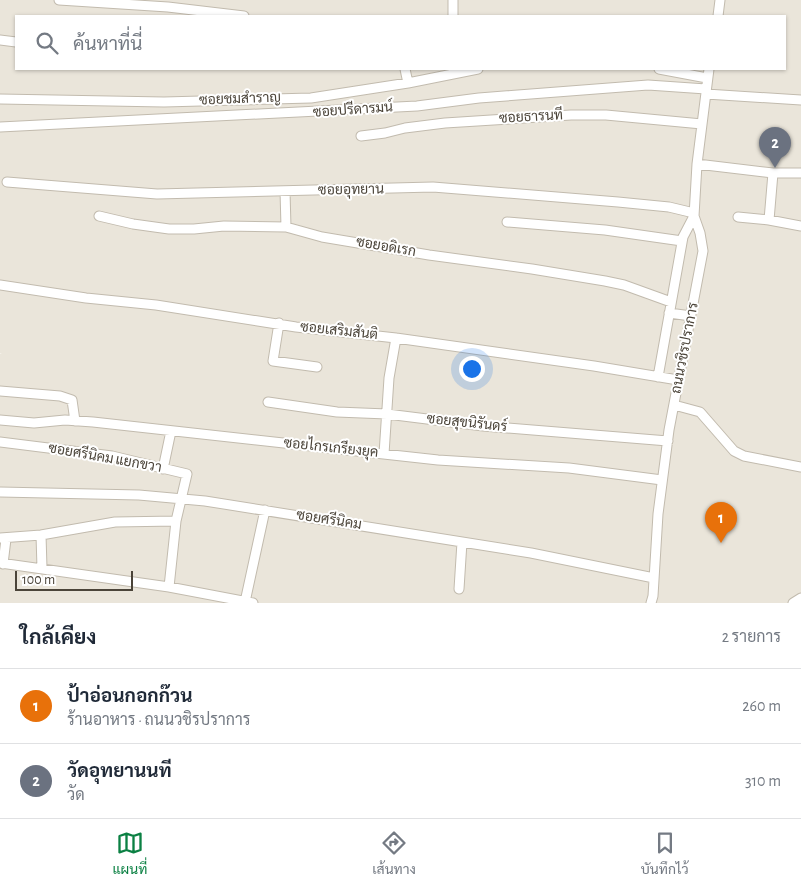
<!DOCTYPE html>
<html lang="th">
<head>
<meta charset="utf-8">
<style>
	:root { --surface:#fff; --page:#f2f2f3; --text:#1f2937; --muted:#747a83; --line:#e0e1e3; --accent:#0b8043 }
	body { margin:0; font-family:"Alegreya Sans",Sarabun,sans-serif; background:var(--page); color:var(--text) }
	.scale { position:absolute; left:15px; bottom:12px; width:118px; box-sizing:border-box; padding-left:5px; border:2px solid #4b4439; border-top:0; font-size:14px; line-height:18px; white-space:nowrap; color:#4b4439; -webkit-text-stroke:4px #fff; paint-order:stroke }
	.you { position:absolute; left:471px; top:368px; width:18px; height:18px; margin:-12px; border:4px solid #fff; border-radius:50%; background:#1a73e8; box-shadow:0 0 0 8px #1a73e833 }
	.badge { display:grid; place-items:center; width:32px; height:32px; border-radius:50%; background:var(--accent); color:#fff; font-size:16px; font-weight:700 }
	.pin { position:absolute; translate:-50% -41px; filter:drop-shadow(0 1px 2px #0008) }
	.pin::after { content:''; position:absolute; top:26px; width:18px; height:15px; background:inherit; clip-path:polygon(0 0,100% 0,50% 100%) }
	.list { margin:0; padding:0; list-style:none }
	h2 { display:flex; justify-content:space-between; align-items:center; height:65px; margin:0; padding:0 20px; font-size:21px }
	h2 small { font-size:16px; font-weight:400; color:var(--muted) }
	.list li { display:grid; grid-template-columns:32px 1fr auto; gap:15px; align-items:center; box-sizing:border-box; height:75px; padding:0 20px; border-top:1px solid var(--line) }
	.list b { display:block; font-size:19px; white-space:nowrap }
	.list p { margin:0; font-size:16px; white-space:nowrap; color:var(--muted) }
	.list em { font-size:16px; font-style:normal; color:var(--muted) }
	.icon { flex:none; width:28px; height:28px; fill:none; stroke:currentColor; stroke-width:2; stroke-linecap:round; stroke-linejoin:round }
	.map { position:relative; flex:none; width:801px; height:603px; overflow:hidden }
	.search { position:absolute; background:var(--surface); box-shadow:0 1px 4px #0004; left:15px; right:15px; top:15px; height:55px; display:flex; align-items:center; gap:12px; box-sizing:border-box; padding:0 18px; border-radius:0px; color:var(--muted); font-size:19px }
	.sheet { height:215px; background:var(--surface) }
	nav { display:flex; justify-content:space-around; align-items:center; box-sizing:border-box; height:70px; border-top:1px solid var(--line); background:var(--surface); font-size:14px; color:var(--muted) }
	nav a { display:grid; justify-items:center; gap:2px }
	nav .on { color:var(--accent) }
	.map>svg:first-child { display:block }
	.residential { fill:#eae5da; fill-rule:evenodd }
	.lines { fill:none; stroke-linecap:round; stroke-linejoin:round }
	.minor-casing { stroke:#c2bbae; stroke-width:11 }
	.minor { stroke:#fff; stroke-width:9 }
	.labels { text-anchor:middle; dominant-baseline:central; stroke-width:4; stroke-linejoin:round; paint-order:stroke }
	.street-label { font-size:14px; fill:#4b4439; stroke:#fff }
</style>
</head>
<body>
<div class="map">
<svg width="801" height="603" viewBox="0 0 801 603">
	<rect width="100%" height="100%" fill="#f6f3ec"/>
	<path class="residential" d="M0,0H801V603H0V354H2L0,353ZM16,16H785V69H16Z"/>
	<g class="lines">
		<g class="minor-casing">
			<path id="minor" d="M59,0L168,7L244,16
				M453,0V16
				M718,16L720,0
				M0,40L16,42
				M405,69L408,83
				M659,69L707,78
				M706,94L801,100
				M0,99L164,102L311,98L408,83L478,69
				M0,127L417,106L479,98L648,85L706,89
				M361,136L385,133L405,128L445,123L571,115H606L702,124
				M697,164L773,173H801
				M7,182L157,194L433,187L618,202L669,207L694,213
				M285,191L286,227
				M99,216L133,224L169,229H194L224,226L286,227L322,237L429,255L532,269L605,281L624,285L671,302
				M738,217L769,220L801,226
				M769,220L773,173
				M507,222L605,230L682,241
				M0,285L86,298L156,305L296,327L396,338L594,366L678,380
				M669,313L691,316
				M279,323L273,361L317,367
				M658,377L683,237L694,216
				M0,391L60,396L72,400L75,421
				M268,402L337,412L387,414L483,426L668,441
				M674,405L700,412L734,451L744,456L801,467
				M0,420L34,423L65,420L93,422L438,460L569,468L662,480
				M0,442L112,456L187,474L176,521L169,587
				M384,454L389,378L396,338
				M163,469L171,431
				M0,492L139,495L205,501L531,553L654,578
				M41,535L42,568
				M0,538L41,535L115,522L176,521
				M0,563L169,587L253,603
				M3,564L6,539
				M459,589L462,542
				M245,602L265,510
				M651,603L653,596L658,514L669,430L703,251L700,233L694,216L697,164L709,69
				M793,603L801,598"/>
		</g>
		<use href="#minor" class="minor"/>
	</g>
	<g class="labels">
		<g class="street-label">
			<text transform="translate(240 99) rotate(-2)">ซอยชมสำราญ</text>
			<text transform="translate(353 110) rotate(-4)">ซอยปรีดารมน์</text>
			<text transform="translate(531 117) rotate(-3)">ซอยธารนที</text>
			<text transform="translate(351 190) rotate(-1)">ซอยอุทยาน</text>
			<text transform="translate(386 247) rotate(10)">ซอยอดิเรก</text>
			<text transform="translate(339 331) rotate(6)">ซอยเสริมสันติ</text>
			<text transform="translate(685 348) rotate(-79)">ถนนวชิรปราการ</text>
			<text transform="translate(467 423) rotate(6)">ซอยสุขนิรันดร์</text>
			<text transform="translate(331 448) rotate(6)">ซอยไกรเกรียงยุค</text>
			<text transform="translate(105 458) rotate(10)">ซอยศรีนิคม แยกขวา</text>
			<text transform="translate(329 520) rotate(9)">ซอยศรีนิคม</text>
		</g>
	</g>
</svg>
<div class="scale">100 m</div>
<div class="you"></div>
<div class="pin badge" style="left:721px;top:543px;background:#e8710a">1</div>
<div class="pin badge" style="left:775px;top:168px;background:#6b7280">2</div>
<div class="search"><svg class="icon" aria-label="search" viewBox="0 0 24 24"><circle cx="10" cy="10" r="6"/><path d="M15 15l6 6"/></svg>ค้นหาที่นี่</div>
</div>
<section class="sheet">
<h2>ใกล้เคียง<small>2 รายการ</small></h2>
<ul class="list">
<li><span class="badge" style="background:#e8710a">1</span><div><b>ป้าอ่อนกอกก๊วน</b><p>ร้านอาหาร · ถนนวชิรปราการ</p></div><em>260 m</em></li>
<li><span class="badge" style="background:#6b7280">2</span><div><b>วัดอุทยานนที</b><p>วัด</p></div><em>310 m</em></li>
</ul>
</section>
<nav>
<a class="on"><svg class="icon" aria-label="map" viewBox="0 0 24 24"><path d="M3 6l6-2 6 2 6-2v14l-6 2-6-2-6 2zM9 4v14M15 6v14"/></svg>แผนที่</a>
<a><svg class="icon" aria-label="directions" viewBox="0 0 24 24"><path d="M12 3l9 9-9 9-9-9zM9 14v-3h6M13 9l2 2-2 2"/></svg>เส้นทาง</a>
<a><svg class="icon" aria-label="saved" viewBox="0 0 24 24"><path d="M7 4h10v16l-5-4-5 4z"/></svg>บันทึกไว้</a>
</nav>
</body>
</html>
